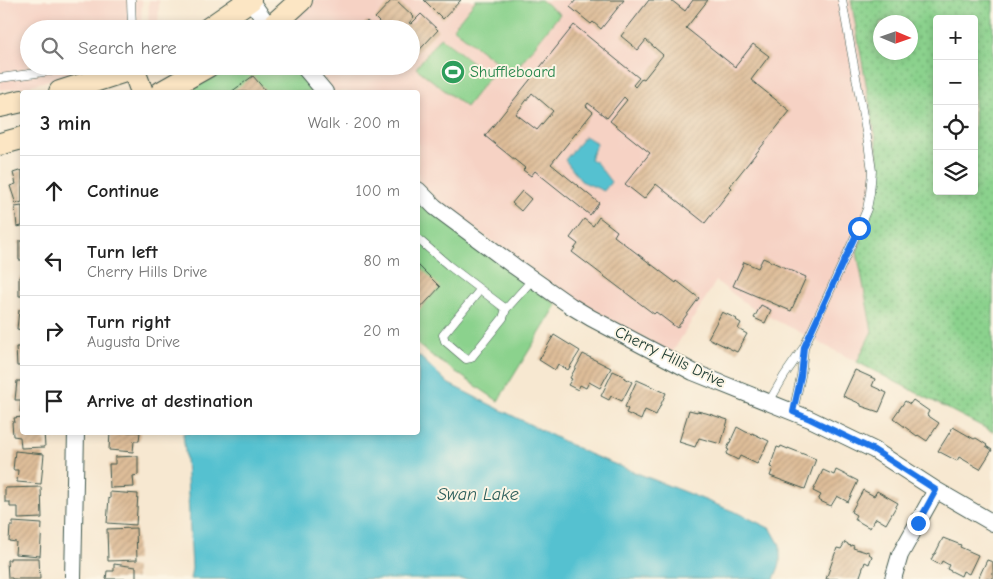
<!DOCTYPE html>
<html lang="en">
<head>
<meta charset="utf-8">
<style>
	:root { --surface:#fff; --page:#f2f2f2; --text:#222; --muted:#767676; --line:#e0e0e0 }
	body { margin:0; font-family:"Comic Neue",sans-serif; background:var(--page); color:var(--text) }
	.controls { position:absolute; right:15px; top:15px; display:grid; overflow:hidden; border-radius:5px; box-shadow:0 2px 8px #0003 }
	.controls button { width:45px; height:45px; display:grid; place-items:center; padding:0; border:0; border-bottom:1px solid var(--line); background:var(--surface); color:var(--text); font:25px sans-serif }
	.compass { position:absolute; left:873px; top:15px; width:45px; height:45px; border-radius:50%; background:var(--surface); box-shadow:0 2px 8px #0003; rotate:92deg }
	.stop { position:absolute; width:15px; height:15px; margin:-11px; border:4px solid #1a73e8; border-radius:50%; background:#fff }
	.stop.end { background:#1a73e8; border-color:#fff; box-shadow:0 1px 5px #0008 }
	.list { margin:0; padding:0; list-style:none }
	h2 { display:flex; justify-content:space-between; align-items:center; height:65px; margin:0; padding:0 20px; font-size:21px }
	h2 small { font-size:16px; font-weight:400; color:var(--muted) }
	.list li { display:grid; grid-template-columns:32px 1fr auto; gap:15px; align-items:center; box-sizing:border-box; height:70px; padding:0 20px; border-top:1px solid var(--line) }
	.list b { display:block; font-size:19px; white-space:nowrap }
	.list p { margin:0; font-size:16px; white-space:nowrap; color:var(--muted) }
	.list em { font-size:16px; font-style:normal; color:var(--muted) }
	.icon { flex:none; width:28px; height:28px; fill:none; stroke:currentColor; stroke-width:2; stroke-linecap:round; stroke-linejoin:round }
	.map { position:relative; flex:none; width:993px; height:579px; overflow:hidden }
	.search { position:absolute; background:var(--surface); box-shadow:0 2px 8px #0003; left:20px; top:20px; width:400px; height:55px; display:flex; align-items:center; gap:12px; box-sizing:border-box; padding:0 18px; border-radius:28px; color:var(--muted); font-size:19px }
	.panel { position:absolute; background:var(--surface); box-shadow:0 2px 8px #0003; left:20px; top:90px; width:400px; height:345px; border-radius:5px }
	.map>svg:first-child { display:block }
	.built { fill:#f6d2c4 }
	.grass { fill:url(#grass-dots); stroke:#558860; fill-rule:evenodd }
	.park { fill:#8bd28d; stroke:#558860 }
	.water { fill:#55c1d0; stroke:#3a7f82 }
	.building { fill:url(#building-hatch); fill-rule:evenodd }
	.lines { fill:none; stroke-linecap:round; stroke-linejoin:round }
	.lane-casing { stroke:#3f574c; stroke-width:9 }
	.street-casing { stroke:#3f574c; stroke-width:18 }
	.secondary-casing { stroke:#3f574c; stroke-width:24 }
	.lane { stroke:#fff; stroke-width:8 }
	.street { stroke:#fff; stroke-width:16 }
	.secondary { stroke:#fce6c4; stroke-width:22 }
	.route { stroke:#1a73e8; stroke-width:6 }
	.labels { text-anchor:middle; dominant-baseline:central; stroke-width:4; stroke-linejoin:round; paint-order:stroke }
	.leisure-label { font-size:16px; fill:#27864d; stroke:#fcf5e5; text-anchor:start }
	.street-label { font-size:16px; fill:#1f3d34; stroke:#fcf5e5 }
	.water-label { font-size:18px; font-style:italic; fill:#2c5e5b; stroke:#fcf5e5 }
</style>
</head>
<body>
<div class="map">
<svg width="993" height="579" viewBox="0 0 993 579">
	<defs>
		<pattern id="grass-dots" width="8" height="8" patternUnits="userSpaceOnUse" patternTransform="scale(1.25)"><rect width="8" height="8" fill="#8bd28d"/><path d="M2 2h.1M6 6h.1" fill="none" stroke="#71ac74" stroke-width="1.8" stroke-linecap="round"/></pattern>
		<pattern id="building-hatch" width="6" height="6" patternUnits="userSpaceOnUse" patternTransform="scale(1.25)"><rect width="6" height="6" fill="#debd99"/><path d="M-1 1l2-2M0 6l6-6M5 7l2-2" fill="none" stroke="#bea384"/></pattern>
	</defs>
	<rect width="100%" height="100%" fill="#fcf5e5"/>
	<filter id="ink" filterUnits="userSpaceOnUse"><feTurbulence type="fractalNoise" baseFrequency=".02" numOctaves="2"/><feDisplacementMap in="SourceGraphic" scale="10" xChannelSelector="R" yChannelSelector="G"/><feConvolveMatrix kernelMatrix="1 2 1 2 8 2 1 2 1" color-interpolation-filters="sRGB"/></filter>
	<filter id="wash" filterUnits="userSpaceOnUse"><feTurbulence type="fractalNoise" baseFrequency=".0096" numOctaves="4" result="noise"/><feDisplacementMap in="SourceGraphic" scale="20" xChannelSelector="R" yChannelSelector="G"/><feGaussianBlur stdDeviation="1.12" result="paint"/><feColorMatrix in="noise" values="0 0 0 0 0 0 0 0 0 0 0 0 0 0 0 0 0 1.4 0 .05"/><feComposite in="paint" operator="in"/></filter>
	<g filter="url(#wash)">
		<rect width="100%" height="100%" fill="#f7e8d1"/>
		<path class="built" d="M0,0H142L141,29H29V66H97L22,88L0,90Z
			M149,0H159L158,29H148Z
			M314,0H851L875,133L879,168L874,201L857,252L872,331L857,362L752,308L716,281L672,353L576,300L519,261L440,202L418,180V92H335L313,66H411V29H281Z"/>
		<path class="grass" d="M851,0H993V432L857,362L872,331L857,252L874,201L879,168L875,133ZM937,19H974V191H937ZM880,22H910V52H880Z"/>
		<path class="park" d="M476,0H541L560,14L512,74L453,28Z
			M440,37L490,76L466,107L416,68Z
			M230,66H293L301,77L315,92H184L218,75Z
			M418,201L557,305L498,401L434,357L418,345Z"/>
		<path class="water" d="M585,136L597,143L590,159L596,162L611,182L604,191L581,181L565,160Z
			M418,355L449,384L589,454L740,514L771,529L780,545V564L774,579H190L192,568L186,460L183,433L418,432Z"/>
		<g id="blocks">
			<path class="building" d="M392,0H396L414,17L409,23L411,24L421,14L438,30L411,59V29H376L381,24L375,18Z
				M424,0H461L443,19Z
				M576,0H624L601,29L593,22L591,24L570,7Z
				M649,0H671L685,11L693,0H708L686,28L735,67L753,44L769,56L751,80L790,111L730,186L732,188L705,223L656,184L644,199L625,184L650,153L610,121L627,100L624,97L607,118L588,103L586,106L593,112L551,164L599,203L590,215L535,171L531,176L523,170L525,168L485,136L574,25L639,78L633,85L635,87L642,78L644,79L663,55L646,40L638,50L621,36ZM532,93L553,111L537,130L516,114Z
				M367,21L376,29H360Z
				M347,66H363L355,75Z
				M253,76L265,90L262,92H231Z
				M22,170V202L16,204L10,186L16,184L13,173Z
				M522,191L531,199L521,211L512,203Z
				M22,206V226L17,227L15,207Z
				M599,217L617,231L614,236L676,283L677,281L699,298L677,328L656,312L654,314L572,252L578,244L570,238L584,219L593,226Z
				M19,241H22V260H19Z
				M763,258L806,277L791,311L733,286L744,262L758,268Z
				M418,265L440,287L418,311Z
				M22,276V296H19V277Z
				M761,305L771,310L765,323L754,318Z
				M19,310H22V330L17,329Z
				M722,312L737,319L736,320L741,323L738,329L747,334L737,352L708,338Z
				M554,335L580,351L568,370L558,364L555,370L539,360Z
				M16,347H22V366H17Z
				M583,354L611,368L600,388L589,382L586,388L580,385L578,390L568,385L572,379L570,378Z
				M855,370L875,379L872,386L887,393L879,412L861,406V404L843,396Z
				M613,371L624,376L623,377L632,382L622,401L611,396L609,400L601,396Z
				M637,380L666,393L656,415L645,410L641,420L626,413L628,409L625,407Z
				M17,381H22V412H20L21,400H15Z
				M913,400L929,411L927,415L939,423L927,441L918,435L917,436L893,418L905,401L910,404Z
				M689,410L697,412V411L706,413L728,420L721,444L699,438L695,447L679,442Z
				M22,417V432H44L45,447L21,448L20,437L13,436L12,422H15L14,418Z
				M737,427L746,432L752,434V433L769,441L757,464L740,456L738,460L726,454L729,450L727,449Z
				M953,427L974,439L976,438L987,445L986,446L992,450L980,469L959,457L957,461L938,451Z
				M110,432H140L139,441H134L133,452L109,450Z
				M781,446L788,449V448L816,459L805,489L770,476L773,468L770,467L777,447L780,448Z
				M15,451L44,454L41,484L17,482L18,470H13Z
				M138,456V475L133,476L134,487L110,488L109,464H115V457Z
				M823,470L834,475L836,470L858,481L848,502L837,496L831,506L818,500L821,495L813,491Z
				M41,487L42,518L18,519V507H10V502H5V488Z
				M863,490L874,496L877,491L898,503L886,524L876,518L870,528L854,519L856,515L851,512Z
				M110,492L138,494L136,525L107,523L109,498L110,499Z
				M13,522L42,524L40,556L15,554L16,542L9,541L10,526H13Z
				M136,528L137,560L108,561L107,529Z
				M943,538L961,545L960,547L978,555L969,574L963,571L961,576L947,569L949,565L942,561L940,565L931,560L934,554H935Z
				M845,542L848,544V545L851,546V545L854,546L853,548L866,552L867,551L870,553L869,554L872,556L869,564L865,562L859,579H826L837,548L841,549Z
				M10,558H39L40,579H12V578H8L7,560H10Z
				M987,560L993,562V579H978Z
				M114,564L136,567V579H106L107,571H114Z"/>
		</g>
	</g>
	<g filter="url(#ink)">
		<use href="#blocks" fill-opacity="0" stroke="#3f574c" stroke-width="1"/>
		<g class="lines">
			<g class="lane-casing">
				<path id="lane" d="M131,0L132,29
					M0,78L51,71L67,66
					M418,239L448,265L506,309L533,279
					M480,290L443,335L445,341L466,359L471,358L503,318L506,309
					M769,402L784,376L804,347L859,228L867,209L870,193L872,171L868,143L842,0
					M793,412L801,376L804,349"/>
			</g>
			<g class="street-casing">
				<path id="street" d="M250,0L271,29
					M303,66L325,92
					M418,190L435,207L514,266L571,306L591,318L693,372L810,419L874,450L936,490L993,523
					M73,579L76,432
					M893,579L900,555L936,490"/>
			</g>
			<g class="secondary-casing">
				<path id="secondary" d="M208,29L250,0
					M269,29L301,0
					M133,68L142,92
					M60,92L128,70L137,66
					M162,92L208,66
					M0,106L22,101
					M0,144L22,138"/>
			</g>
			<use href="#lane" class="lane"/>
			<use href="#street" class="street"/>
			<use href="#secondary" class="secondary"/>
		</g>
	</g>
	<g class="lines" filter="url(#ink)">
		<path class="route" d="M859,228L804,347L801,376L793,412L810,419L874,450L936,490L918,523"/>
	</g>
	<defs>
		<g id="stadium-disc" transform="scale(1.25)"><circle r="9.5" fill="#2e9e5b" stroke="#fcf5e5"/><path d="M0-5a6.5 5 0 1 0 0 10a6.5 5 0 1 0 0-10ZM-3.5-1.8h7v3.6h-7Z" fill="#fff"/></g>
	</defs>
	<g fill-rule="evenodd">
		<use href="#stadium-disc" x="453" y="72"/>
	</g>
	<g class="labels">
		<g class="leisure-label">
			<text x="470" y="72">Shuffleboard</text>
		</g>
		<g class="street-label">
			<text transform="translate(670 357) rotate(26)">Cherry Hills Drive</text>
		</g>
		<g class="water-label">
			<text x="478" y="494">Swan Lake</text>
		</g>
	</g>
</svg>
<div class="controls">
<button>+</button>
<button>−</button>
<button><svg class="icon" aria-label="locate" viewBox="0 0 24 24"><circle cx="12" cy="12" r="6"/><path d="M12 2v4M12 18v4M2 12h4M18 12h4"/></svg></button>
<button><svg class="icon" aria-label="layers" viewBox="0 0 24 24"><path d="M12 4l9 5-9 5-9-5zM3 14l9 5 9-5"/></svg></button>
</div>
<svg class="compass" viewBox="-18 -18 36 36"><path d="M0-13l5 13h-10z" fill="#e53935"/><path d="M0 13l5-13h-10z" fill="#767676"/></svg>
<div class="stop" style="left:859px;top:228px"></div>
<div class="stop end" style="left:918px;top:523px"></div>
<div class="search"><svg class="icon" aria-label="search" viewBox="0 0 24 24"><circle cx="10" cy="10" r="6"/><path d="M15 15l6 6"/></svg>Search here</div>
<section class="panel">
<h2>3 min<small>Walk · 200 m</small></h2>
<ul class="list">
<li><svg class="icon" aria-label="ahead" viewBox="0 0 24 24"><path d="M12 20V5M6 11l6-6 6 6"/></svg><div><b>Continue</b></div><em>100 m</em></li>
<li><svg class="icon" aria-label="left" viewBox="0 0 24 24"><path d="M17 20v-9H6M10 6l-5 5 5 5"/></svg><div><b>Turn left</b><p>Cherry Hills Drive</p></div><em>80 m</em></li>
<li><svg class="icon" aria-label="right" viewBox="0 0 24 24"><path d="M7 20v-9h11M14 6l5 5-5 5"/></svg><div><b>Turn right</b><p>Augusta Drive</p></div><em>20 m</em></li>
<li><svg class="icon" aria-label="arrive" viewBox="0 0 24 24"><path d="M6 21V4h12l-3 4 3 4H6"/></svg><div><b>Arrive at destination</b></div></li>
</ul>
</section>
</div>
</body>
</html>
